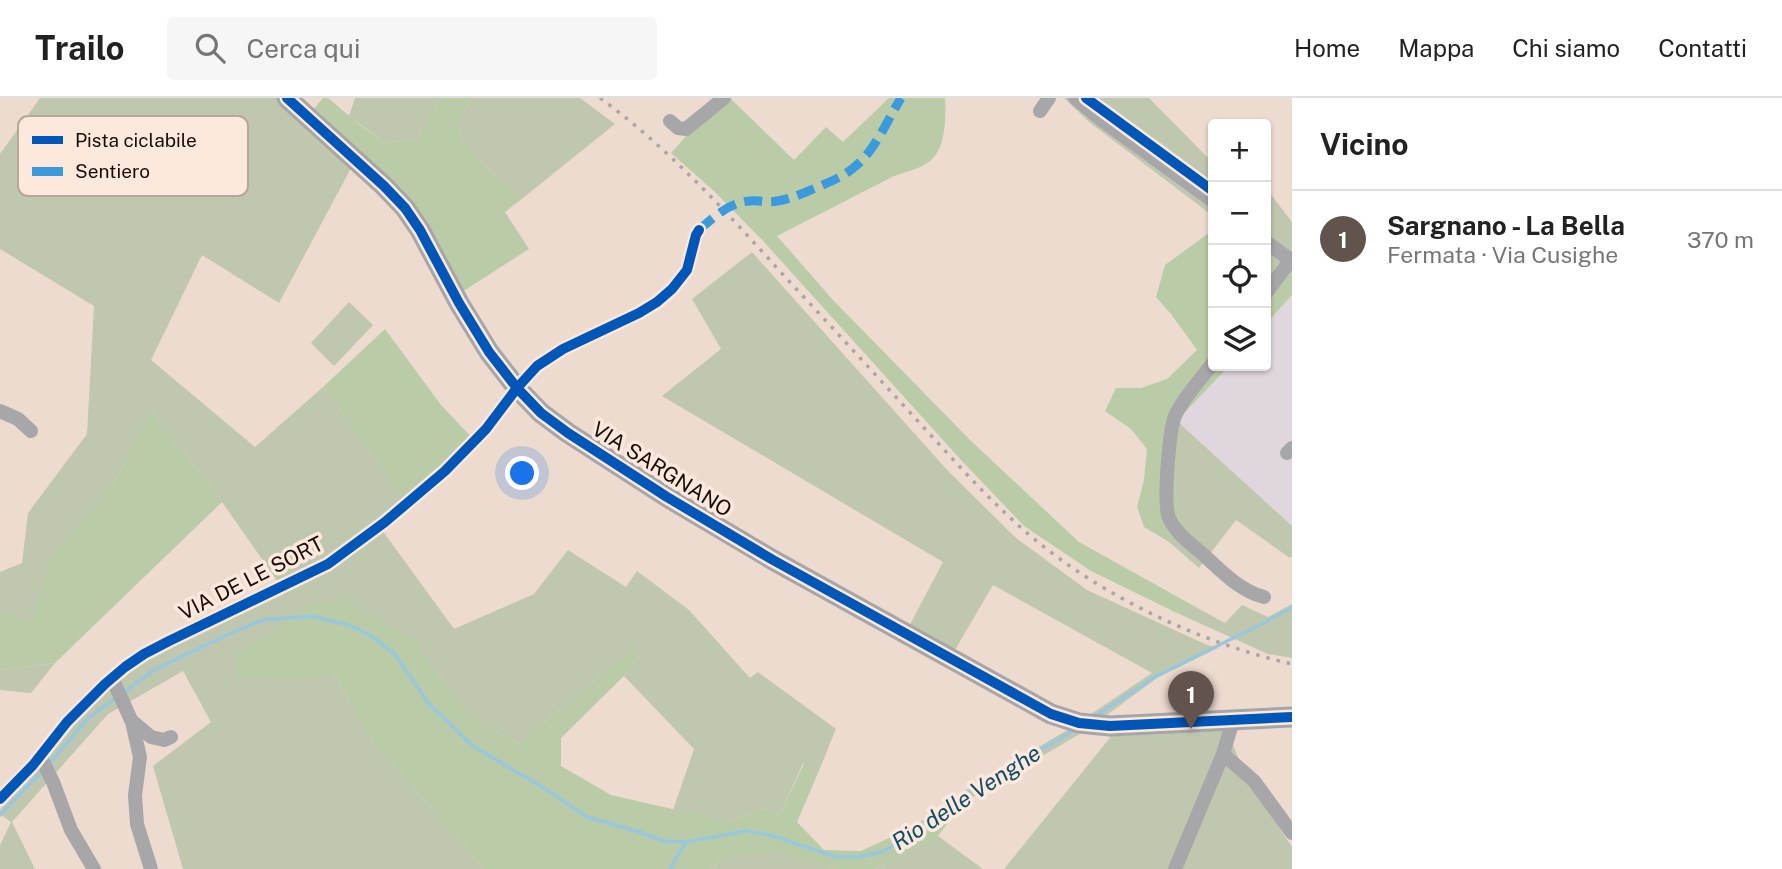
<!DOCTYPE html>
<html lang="it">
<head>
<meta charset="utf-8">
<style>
	:root { --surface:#fff; --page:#f6f6f6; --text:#222; --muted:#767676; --line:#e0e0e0; --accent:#62544d }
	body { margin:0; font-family:"Public Sans",sans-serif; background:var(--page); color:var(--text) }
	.controls { position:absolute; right:21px; top:21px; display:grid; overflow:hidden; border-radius:7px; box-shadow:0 2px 5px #0004 }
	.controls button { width:63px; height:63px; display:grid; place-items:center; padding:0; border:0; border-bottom:2px solid var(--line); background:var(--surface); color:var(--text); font:35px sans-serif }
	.you { position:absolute; left:523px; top:376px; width:24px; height:24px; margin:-18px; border:5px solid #fff; border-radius:50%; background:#1a73e8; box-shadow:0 0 0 10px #1a73e833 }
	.badge { display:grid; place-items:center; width:46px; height:46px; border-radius:50%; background:var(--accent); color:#fff; font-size:23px; font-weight:700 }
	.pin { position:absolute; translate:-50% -58px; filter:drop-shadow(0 2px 4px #0008) }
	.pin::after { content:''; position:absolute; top:37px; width:24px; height:21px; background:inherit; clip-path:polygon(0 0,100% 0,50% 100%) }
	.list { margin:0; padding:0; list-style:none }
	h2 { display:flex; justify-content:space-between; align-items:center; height:91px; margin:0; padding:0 28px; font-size:30px }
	h2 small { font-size:23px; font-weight:400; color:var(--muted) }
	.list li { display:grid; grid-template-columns:46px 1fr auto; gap:21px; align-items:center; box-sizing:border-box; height:98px; padding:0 28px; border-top:2px solid var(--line) }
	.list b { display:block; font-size:26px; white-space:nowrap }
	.list p { margin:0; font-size:23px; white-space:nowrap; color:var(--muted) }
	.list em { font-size:23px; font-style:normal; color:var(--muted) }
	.icon { flex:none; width:38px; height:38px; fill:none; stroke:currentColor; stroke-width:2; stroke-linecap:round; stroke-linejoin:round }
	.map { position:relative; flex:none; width:1292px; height:771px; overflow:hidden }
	header { display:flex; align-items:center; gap:42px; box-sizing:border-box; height:98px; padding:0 35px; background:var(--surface); border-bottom:2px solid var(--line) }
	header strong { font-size:33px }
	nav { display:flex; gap:38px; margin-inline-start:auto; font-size:24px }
	.search { width:490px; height:63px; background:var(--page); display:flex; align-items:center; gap:18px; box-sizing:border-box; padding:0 24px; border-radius:7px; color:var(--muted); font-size:26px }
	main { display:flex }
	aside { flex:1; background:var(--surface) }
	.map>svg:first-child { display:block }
	.commercial { fill:#e0d6dd }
	.green { fill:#bfc7ae }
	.forest { fill:#bacba8 }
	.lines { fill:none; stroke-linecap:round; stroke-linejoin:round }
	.stream { stroke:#99c7dd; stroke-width:3.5 }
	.street { stroke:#a7a6a9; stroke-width:14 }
	.secondary { stroke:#a8a5a6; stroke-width:21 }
	.rail { stroke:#ada5a2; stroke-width:3.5; stroke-dasharray:3.5 7; stroke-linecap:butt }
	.quiet { stroke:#3b99dd; stroke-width:9; stroke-dasharray:18 9; stroke-linecap:butt }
	.cycleway-casing { stroke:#fce8dc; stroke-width:15 }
	.cycleway { stroke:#0057b8; stroke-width:10 }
	.labels { text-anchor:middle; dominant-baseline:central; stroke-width:7; stroke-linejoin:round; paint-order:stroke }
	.street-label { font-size:21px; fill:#170c06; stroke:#fce8dc }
	.water-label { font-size:23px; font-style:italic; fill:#0f4c65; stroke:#fce8dc }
	.key { fill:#fce8dc; stroke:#b7a69c; stroke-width:2 }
	.key-label { font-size:19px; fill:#170c06 }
</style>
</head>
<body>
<header>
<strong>Trailo</strong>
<div class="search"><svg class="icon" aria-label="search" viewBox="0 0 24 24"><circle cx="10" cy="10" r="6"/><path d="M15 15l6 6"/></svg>Cerca qui</div>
<nav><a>Home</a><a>Mappa</a><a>Chi siamo</a><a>Contatti</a></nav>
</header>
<main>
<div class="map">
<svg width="1292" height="771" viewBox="0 0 1292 771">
	<rect width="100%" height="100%" fill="#eddbd0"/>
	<path class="commercial" d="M1292,197V356L1290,359L1292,361V428L1177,323L1229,268H1266V226Z"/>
	<path class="green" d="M40,0H293L358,57L279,205L202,157L151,262L255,349L323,289L409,408L382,432L454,531L534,496L568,452L626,489L637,473L689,512L750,580L758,574L836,631L818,675L803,665L780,717L764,710L729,724L673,712L694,651L624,578L633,569L635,549L519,646L469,618L414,543L334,577L374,645L484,771H183L153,668L211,624L183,573L108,616L12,724L35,771H0V747L11,724L0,716V712L49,657L89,606L144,561L285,494L222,404L150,312L117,380L50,463L31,526L0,513V474L22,465L28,415L87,336L94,208L0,151V56Z
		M355,0H442L416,41L385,45L349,18Z
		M473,0H580L615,26L523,100L490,73L463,42L457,23Z
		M1064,0H1149L1213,65V118L1089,24Z
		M1266,90L1292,124V179L1266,159Z
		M752,154L948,373L1016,440L1087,492L1205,546L1218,550L1157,580L1088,631L963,705L955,699L1069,631L1152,575L993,487L952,557L907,532L943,464L662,298L721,251L692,201Z
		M349,204L373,227L334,268L311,245Z
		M1177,323L1292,428V458L1290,460L1236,422L1199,470L1169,444L1179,422L1168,332Z
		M1292,506V560L1268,556L1177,515L1194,508L1225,525L1242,507L1268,519Z
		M55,565L31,595L0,592V572Z
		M1225,628L1248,683L1292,749V771H1004L1113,636Z
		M938,738L983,771H875Z
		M775,751L836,771H711L727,758Z"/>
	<path class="forest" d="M323,0H328L360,27L385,45L416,41L442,0H473L457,23L463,42L490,73L523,100L505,114L529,151L451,201L416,139L312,13Z
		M720,0H730L794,62L826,29L843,44L889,0H945C946,18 946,51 930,63C920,71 906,74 894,78L777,138L833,202L970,342L1079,444L1194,508L1177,515L1091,473L1024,428L961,362L764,144L715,94L671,55Z
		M1213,132V268H1229L1168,332L1179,422L1169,444L1144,429L1137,409L1144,382L1147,351L1131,331L1105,313L1116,290H1141L1167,281L1197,252L1171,216L1156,199L1165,167Z
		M1266,159L1292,179V197L1266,226Z
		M385,231L441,307L478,346L409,408L323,289Z
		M150,312L222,404L55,565L0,572V513L31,525L50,462L117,380Z
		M345,501L414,543L469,618L519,646L636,548L633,569L561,640V668L611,697L729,724L764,710L780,717L804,665L818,675L797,724L824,752L861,753L913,729L955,699L963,705L938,738L875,771H836L775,752L727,758L711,771H484L374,645L334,577L237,583L234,558L308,507Z"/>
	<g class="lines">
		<path class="stream" d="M123,595L154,572L229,536L263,522L311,518L349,527L370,537L395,556L428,605L473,648L547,692L587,719L637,733L664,743L686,744L746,733L770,737L836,759H858L882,754L915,735L958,700L1073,633
			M1094,619L1158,577L1268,523L1292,509
			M50,665L88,620L116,600
			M0,717L42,673
			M670,771L686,744"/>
		<path class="street" d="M1075,0L1103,23L1213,103
			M1040,13L1049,0
			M670,23L678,30L686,31L724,0
			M1266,144L1292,163
			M1266,195L1292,160
			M1213,265C1202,280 1183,300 1175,318C1169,333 1163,406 1169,420C1176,436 1194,448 1206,459C1223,475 1241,493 1264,499
			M0,313L18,321L31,333
			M1287,355L1292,350
			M112,580L132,624L140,659L135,697L137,726L151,771
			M132,623L151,639L164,642L171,639
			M1223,656L1254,683L1292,735
			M40,658L53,684L71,732L94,771
			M0,701L33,667L67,624L105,586L125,569L144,556L169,543L328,466L385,424L445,373L486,331L517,290L537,268L563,251L639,215L657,204L672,191L687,172L696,137L699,132
			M1175,771L1223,656L1232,626L1231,621"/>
		<path class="secondary" d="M287,0L384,88L405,110L420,132L459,205L489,254L517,290L541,315L568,335L667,399L773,462L1051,616L1079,625L1110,628L1292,619"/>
		<path class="rail" d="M600,0C670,51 729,117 787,181C845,243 902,306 960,369C983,394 1007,418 1033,440C1105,500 1201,545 1292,566"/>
		<path class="quiet" d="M699,132C714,119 730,104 750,103C759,102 768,105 777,103C792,101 805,94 818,89C830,84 842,79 852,71C875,54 886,24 901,0"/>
		<g class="cycleway-casing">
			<path id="cycleway" d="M287,0L384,88L405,110L420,132L459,205L489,254L517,290L541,315L568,335L667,399L773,462L1051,616L1079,625L1110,628L1292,619
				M1086,0L1213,93
				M0,701L33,667L67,624L105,586L125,569L144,556L169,543L328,466L385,424L445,373L486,331L517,290L537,268L563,251L639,215L657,204L672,191L687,172L696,137L699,132"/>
		</g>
		<use href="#cycleway" class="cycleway"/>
	</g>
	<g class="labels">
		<g class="street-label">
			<text transform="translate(662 371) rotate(32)">VIA SARGNANO</text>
			<text transform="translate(251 480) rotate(-27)">VIA DE LE SORT</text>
		</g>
		<g class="water-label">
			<text transform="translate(966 699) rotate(-33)">Rio delle Venghe</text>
		</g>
	</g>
	<rect x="18" y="18" width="230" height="80" rx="10" class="key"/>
	<rect x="32" y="38" width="31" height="8" fill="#0057b8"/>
	<rect x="32" y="69" width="31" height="9" fill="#3b99dd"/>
	<g class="key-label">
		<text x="75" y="49">Pista ciclabile</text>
		<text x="75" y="80">Sentiero</text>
	</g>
</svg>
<div class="controls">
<button>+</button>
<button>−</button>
<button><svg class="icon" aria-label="locate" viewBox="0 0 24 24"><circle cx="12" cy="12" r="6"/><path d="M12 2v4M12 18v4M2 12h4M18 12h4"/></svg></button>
<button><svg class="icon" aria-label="layers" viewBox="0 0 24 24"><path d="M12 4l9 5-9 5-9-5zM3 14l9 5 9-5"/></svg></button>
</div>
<div class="you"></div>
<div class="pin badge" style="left:1191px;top:631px">1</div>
</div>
<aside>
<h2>Vicino<small></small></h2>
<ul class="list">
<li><span class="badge">1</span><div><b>Sargnano - La Bella</b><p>Fermata · Via Cusighe</p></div><em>370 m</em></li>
</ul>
</aside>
</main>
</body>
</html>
